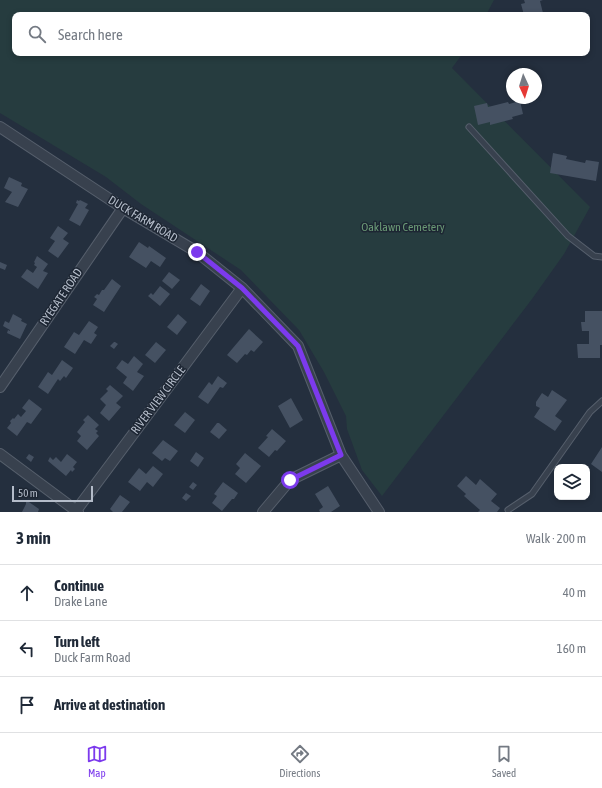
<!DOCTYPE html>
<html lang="en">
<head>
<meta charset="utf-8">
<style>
	:root { --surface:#fff; --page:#f6f6f7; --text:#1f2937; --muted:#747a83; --line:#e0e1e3; --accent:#7c3aed }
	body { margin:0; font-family:"Asap Condensed",sans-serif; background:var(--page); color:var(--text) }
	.controls { position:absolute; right:12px; bottom:12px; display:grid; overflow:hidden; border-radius:8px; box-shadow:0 2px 6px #0003 }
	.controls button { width:36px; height:36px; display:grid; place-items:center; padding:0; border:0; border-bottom:1px solid var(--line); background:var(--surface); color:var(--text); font:20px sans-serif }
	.compass { position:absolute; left:506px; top:68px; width:36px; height:36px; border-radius:50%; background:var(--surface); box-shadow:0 2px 6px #0003; rotate:176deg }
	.scale { position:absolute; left:12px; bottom:10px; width:81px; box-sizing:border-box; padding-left:4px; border:2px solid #b4bcc9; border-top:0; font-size:11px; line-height:14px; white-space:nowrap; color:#b4bcc9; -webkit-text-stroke:3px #1d2633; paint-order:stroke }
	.stop { position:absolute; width:12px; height:12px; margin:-9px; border:3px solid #7c3aed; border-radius:50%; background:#fff }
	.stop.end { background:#7c3aed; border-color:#fff; box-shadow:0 1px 4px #0008 }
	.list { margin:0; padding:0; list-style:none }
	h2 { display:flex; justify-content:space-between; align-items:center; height:52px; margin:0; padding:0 16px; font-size:17px }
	h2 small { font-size:13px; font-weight:400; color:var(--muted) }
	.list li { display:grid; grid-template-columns:26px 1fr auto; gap:12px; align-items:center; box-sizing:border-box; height:56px; padding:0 16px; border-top:1px solid var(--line) }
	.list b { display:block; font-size:15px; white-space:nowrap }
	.list p { margin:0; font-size:13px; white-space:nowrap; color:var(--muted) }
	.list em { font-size:13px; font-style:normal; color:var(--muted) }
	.icon { flex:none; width:22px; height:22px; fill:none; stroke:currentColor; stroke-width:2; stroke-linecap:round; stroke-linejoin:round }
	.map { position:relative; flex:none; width:602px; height:512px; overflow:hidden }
	.search { position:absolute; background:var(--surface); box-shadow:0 2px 6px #0003; left:12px; right:12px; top:12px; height:44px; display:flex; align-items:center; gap:10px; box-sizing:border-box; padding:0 14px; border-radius:8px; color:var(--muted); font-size:15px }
	.sheet { height:220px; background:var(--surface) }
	nav { display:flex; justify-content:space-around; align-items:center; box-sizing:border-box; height:56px; border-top:1px solid var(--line); background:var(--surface); font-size:11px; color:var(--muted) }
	nav a { display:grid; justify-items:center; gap:2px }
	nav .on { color:var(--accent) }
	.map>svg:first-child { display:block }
	.green { fill:#263c3f }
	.building { fill:#455162 }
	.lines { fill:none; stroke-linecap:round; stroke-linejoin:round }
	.service-casing { stroke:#565f6c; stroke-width:7 }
	.minor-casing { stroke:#565f6c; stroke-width:12 }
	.service { stroke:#38414e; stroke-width:5 }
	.minor { stroke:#38414e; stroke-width:10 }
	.route { stroke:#7c3aed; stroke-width:5 }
	.labels { text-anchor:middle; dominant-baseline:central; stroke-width:3; stroke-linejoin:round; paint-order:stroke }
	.street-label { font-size:12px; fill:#b4bcc9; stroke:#1d2633 }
	.park-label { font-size:12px; fill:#6b9a76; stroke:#1d2633 }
</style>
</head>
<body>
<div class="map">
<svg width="602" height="512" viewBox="0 0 602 512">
	<rect width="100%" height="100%" fill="#242f3e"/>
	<path class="green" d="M0,0H494L486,15H15V53H463L452,68L590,207L564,254L532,299L382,496L362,470L347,429L346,416L324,372L299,330L241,270L141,204L106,177L0,113Z"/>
	<path class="building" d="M524,0H543L540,1L543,13L534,15H524L521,4L525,3Z
		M520,101L523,114L512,117L513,119L490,125V122L478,125L474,106L487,103L488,107L508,102L509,104Z
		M553,153L567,156L566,159L585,163L586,160L599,162L596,181L550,173Z
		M9,177L22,183L21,186L28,189L18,207L5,202L12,192L4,188Z
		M77,200L79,201L80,200L88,204L85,208L89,210L80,226L69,220L78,204L76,203Z
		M58,226L68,233L63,239L69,243L58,258L48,251L55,241L50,238Z
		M139,242L148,248L149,246L166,258L160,267L151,261L146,268L129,257Z
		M37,256L48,264L43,271L48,273L38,289L21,277L27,269L33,273L37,267L34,265L35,263L34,262Z
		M0,262L7,265L5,270L0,268Z
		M169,272L180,280L172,289L162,281Z
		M112,279L121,286L104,312L93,305L97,299L94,297L97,294L99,295L102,290H104Z
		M201,284L210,291L200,306L190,299Z
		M160,286L170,294L160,306L148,296L151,293L153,295Z
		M585,311H602V345H600V358H578L577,344H589V331H582L581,322H585Z
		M13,314L22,319L21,321L27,324L20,339L7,333L8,330L10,331V330L3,326L5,321L9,323Z
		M178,314L187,322L177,335L167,327Z
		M89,321L98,327L94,333L97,335L91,344L84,340L75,354L64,347L74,332L79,335Z
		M249,329L263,342L254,352L251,350L247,355L245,354L237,363L227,355Z
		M114,342H115L118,344L114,349L110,346Z
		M156,342L166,350L155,363L145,355Z
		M134,356L143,364L137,372L144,376L133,391L123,383L127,377L116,368L122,360L128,364Z
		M62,360L73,368L66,378L64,376L60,381L58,379L48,394L38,387L48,372L52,375Z
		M218,376L227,383L223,388L220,387L208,404L198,397L209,382L212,385Z
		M110,385L123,396L116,403L121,407L109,421L100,413L106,405L100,399L108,391L106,389Z
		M552,390L567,400L555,416L562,421L555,431L534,417L540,408L536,406V402L542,393L548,397Z
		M291,398L303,420L290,428L278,406Z
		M29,399L42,409L31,424L27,422L17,436L7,428L11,423L10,421L13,418L14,419L18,414L21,417L26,411L22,408Z
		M185,412L195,420L185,433L174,425Z
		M88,415L99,425L95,429L98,431L96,433L99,436L87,450L77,441L81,436L77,432L85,422L83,420Z
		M217,423H219L227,430L219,439L210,432Z
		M272,429L286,441L277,451L275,450L269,457L258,448L268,437L266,436Z
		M163,440L178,451L170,461L165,458L162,461L152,453Z
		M602,447V472L591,464Z
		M196,452L204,458L198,467L190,461Z
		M245,453L261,466L246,483L235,474L240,468L236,464Z
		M29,454L34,457L31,462L26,458Z
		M67,454L77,462L73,467L75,469L72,472L71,470L66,476L48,461L50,457L53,460L56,457L61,462Z
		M153,466L163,474L153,487L147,482L140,491L128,482L139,468L146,474Z
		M466,476L476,485L480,479L497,494L491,501L500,508L497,512H478L480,510L464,496L466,494L457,486Z
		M193,482L197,485L193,490L189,487Z
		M223,482L238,493L234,499H232L222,511L212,503L217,496L214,494Z
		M328,486L340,506L331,512H320L319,510L323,507L315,494Z
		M186,493L191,496L186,501L182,498Z
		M120,495L130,502L122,512H113L110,509Z
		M26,500L39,509L38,512H22L26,504Z"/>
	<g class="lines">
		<g class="service-casing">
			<path id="service" d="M469,127L568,236L594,256L602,257
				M508,510L532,494L590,412L602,401"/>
		</g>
		<g class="minor-casing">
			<path id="minor" d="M0,127L123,208L197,252L242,288L298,346L341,455L379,512
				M0,387L123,208
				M0,454L78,512
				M75,512L242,288
				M263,512L290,480L341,455"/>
		</g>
		<use href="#service" class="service"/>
		<use href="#minor" class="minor"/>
	</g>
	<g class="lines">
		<path class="route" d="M197,252L242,288L298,346L341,455L290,480"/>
	</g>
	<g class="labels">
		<g class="street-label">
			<text transform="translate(143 219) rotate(31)">DUCK FARM ROAD</text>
			<text transform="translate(61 297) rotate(-56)">RYEGATE ROAD</text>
			<text transform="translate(158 400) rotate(-53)">RIVER VIEW CIRCLE</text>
		</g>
		<g class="park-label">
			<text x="403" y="227">Oaklawn Cemetery</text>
		</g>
	</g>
</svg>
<div class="controls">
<button><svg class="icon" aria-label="layers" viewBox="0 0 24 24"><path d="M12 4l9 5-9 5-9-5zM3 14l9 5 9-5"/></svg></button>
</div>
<svg class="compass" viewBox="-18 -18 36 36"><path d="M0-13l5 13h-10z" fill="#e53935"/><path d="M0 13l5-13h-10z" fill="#747a83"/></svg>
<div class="scale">50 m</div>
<div class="stop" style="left:290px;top:480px"></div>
<div class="stop end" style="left:197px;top:252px"></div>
<div class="search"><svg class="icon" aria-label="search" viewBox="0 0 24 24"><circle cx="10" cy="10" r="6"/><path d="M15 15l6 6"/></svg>Search here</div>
</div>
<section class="sheet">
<h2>3 min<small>Walk · 200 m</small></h2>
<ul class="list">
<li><svg class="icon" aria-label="ahead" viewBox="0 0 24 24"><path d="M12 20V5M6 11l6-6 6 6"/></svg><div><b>Continue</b><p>Drake Lane</p></div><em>40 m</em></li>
<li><svg class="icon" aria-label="left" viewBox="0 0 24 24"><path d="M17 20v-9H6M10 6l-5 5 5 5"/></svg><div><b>Turn left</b><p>Duck Farm Road</p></div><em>160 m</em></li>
<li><svg class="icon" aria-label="arrive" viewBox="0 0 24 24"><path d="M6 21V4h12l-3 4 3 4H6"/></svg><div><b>Arrive at destination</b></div></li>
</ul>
</section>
<nav>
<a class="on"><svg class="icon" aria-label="map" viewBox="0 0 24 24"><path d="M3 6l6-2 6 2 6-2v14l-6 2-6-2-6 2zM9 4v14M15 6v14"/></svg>Map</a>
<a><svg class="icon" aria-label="directions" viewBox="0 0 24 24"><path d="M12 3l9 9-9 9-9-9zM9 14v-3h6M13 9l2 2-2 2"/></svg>Directions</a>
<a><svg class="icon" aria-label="saved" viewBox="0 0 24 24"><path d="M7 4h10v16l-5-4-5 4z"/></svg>Saved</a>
</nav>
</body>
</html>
